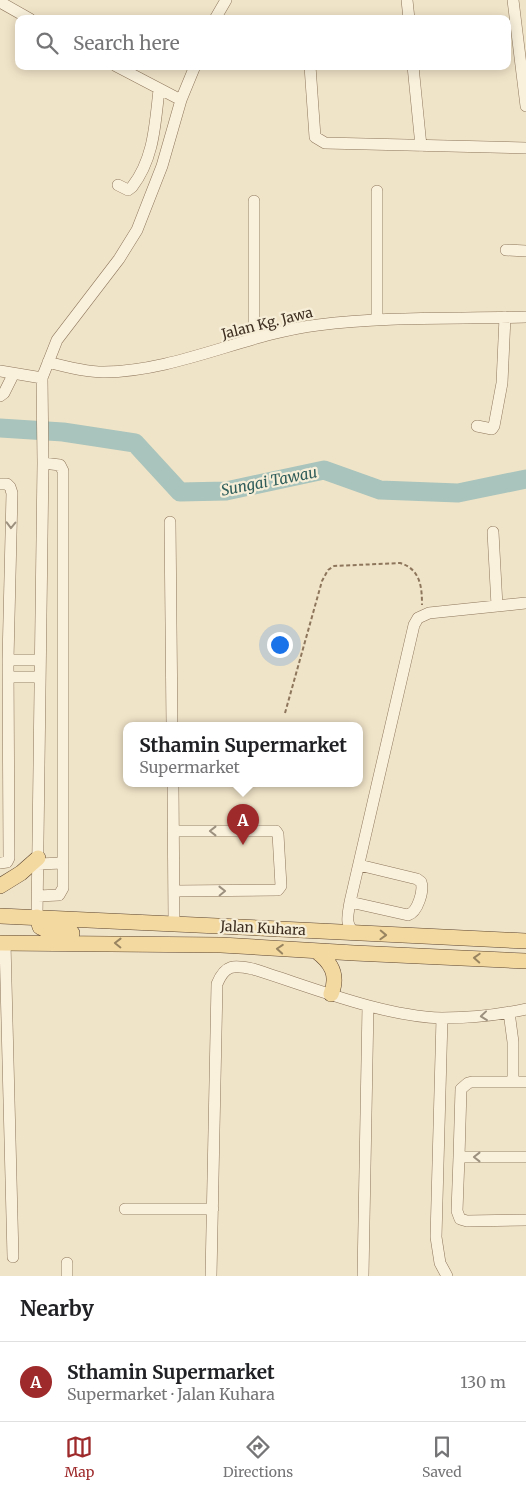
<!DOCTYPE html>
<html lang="en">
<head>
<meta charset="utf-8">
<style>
	:root { --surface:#fff; --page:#f2f2f2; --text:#202124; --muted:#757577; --line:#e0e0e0; --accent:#9e2a2b }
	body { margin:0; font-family:Merriweather,serif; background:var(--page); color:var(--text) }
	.you { position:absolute; left:279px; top:644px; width:18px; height:18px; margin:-12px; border:4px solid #fff; border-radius:50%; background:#1a73e8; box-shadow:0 0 0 8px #1a73e833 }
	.badge { display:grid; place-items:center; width:32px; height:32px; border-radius:50%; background:var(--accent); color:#fff; font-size:16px; font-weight:700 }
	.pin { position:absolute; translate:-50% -41px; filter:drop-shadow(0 1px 2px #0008) }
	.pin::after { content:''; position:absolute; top:26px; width:18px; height:15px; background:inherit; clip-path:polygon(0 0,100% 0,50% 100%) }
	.popup { position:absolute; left:123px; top:722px; width:240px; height:65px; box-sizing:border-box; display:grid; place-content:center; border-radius:10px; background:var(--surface); filter:drop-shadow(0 1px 4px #0005); font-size:16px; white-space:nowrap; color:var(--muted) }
	.popup b { font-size:19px; color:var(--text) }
	.popup::after { content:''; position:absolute; left:50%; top:100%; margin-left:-10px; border:10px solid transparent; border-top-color:var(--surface) }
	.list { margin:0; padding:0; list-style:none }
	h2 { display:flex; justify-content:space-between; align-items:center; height:65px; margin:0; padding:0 20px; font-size:21px }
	h2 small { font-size:16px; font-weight:400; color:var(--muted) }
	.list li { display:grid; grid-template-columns:32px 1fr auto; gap:15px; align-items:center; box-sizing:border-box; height:80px; padding:0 20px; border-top:1px solid var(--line) }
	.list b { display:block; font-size:19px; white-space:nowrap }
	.list p { margin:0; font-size:16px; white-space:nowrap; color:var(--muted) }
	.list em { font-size:16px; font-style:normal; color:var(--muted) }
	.icon { flex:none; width:28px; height:28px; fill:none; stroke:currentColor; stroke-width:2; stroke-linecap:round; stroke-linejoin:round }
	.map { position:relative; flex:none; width:526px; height:1276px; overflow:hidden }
	.search { position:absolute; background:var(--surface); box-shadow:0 2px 12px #0003; left:15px; right:15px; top:15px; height:55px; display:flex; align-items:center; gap:12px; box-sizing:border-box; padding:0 18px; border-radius:10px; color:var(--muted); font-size:19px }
	.sheet { height:145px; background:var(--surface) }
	nav { display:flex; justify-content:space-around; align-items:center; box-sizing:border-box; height:70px; border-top:1px solid var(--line); background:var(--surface); font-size:14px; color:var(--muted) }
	nav a { display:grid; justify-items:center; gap:2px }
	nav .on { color:var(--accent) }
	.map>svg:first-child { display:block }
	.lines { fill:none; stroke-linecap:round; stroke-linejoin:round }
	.river { stroke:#a9c4bc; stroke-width:19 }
	.minor-casing { stroke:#8d765c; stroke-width:12 }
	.major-casing { stroke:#5b4430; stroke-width:16 }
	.path { stroke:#8d765c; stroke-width:2; stroke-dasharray:4 2.5; stroke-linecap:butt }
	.minor { stroke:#faf1dc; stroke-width:11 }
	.major { stroke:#f3d9a0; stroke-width:15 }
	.oneway { stroke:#9c907e }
	.oneway2 { stroke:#988460 }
	.labels { text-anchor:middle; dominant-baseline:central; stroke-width:4.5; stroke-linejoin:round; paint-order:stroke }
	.street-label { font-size:14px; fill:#3d2e20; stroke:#f7eed8 }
	.water-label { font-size:15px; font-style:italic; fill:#2f5d5a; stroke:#f7eed8 }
</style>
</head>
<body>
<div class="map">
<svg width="526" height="1276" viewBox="0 0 526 1276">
	<rect width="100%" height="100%" fill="#f0e4c8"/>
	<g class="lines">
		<path class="river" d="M0,428L63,432L135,443L180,492L226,491L324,470L380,490L458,493L526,479"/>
		<g class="minor-casing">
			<path id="minor" d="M407,0L409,19
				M513,0L526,106
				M0,2L30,19
				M215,19L226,0
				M116,66L181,100
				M310,66L315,137L325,143L526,148
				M413,66L421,146
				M118,185L128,190L132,187C154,159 155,124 159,90
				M506,250L526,251
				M377,319V191
				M254,339V201
				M48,362C66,367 85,372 104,372C178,371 245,334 318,325C387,316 456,319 526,317
				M0,371L42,378
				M0,396L4,393L13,375
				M477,426L492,429L494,426L502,383L505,317
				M0,484H7L10,487L12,493L8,660L9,858L7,862L0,863
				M170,522L172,726
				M493,532L497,606
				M8,660H40
				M8,677H40
				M173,784L174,923
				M173,831H276L278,834L281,886L278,890L174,891
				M38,864L63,863
				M38,896L59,895L63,888V471L60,465L43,463
				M350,902L408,915C418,912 424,890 421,882L417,879L359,865
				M37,917L43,463L42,378L57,340L119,259L137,230L162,166L181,100L195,66
				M356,934C344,925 348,915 350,902L414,625L418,618L429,613L526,603
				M5,943L13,1257
				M509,1012L513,1042V1082
				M442,1018L436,1237L440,1263L447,1276
				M526,1082H472L468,1083L461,1089L459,1157H526
				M459,1157L457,1211L460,1219L467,1221L526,1220
				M125,1209H213
				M67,1276V1263
				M211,1276L217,984C225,964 234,965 253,969C311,987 381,1016 442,1018C470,1018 499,1015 526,1009
				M363,1276L368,1006"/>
		</g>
		<g class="major-casing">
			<path id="major" d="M0,886L21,873L38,858
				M0,916C175,923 351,933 526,941
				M37,917L40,927L53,933H72
				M0,943L221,945L354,953L526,961
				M316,951C331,962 339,975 331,994"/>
		</g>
		<path class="path" d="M285,713L322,581L328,570L334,566L400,563C420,569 422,586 422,605"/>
		<use href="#minor" class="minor"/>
		<use href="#major" class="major"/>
	</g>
	<defs><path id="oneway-chevron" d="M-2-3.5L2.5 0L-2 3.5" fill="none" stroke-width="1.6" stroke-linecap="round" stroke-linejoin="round" transform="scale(1.25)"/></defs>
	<g class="oneway">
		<use href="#oneway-chevron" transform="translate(11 525) rotate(91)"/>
		<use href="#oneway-chevron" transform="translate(213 831) rotate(180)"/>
		<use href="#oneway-chevron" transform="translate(222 891) rotate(-1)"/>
		<use href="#oneway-chevron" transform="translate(484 1016) rotate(174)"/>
		<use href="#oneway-chevron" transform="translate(477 1157) rotate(-180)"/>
	</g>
	<g class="oneway2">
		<use href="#oneway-chevron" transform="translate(383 935) rotate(2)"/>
		<use href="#oneway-chevron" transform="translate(118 943) rotate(-179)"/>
		<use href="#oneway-chevron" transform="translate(280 949) rotate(-176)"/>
		<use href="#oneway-chevron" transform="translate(477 958) rotate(-177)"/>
	</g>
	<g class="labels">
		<g class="street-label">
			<text transform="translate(267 323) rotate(-14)">Jalan Kg. Jawa</text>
			<text transform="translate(263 928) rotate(3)">Jalan Kuhara</text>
		</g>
		<g class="water-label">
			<text transform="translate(269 481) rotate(-11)">Sungai Tawau</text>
		</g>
	</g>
</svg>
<div class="you"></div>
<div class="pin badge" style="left:243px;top:845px">A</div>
<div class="popup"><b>Sthamin Supermarket</b>Supermarket</div>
<div class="search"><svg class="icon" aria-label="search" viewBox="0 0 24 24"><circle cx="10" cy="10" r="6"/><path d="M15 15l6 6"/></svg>Search here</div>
</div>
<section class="sheet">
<h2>Nearby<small></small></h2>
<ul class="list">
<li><span class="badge">A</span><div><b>Sthamin Supermarket</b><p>Supermarket · Jalan Kuhara</p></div><em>130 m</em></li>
</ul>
</section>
<nav>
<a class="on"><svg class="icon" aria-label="map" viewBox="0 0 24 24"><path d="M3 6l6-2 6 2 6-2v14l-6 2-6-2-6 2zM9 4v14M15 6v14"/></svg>Map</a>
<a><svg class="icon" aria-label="directions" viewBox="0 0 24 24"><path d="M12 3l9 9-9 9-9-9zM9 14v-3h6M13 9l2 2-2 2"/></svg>Directions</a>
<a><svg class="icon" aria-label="saved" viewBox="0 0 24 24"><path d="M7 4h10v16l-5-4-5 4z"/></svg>Saved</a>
</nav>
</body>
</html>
